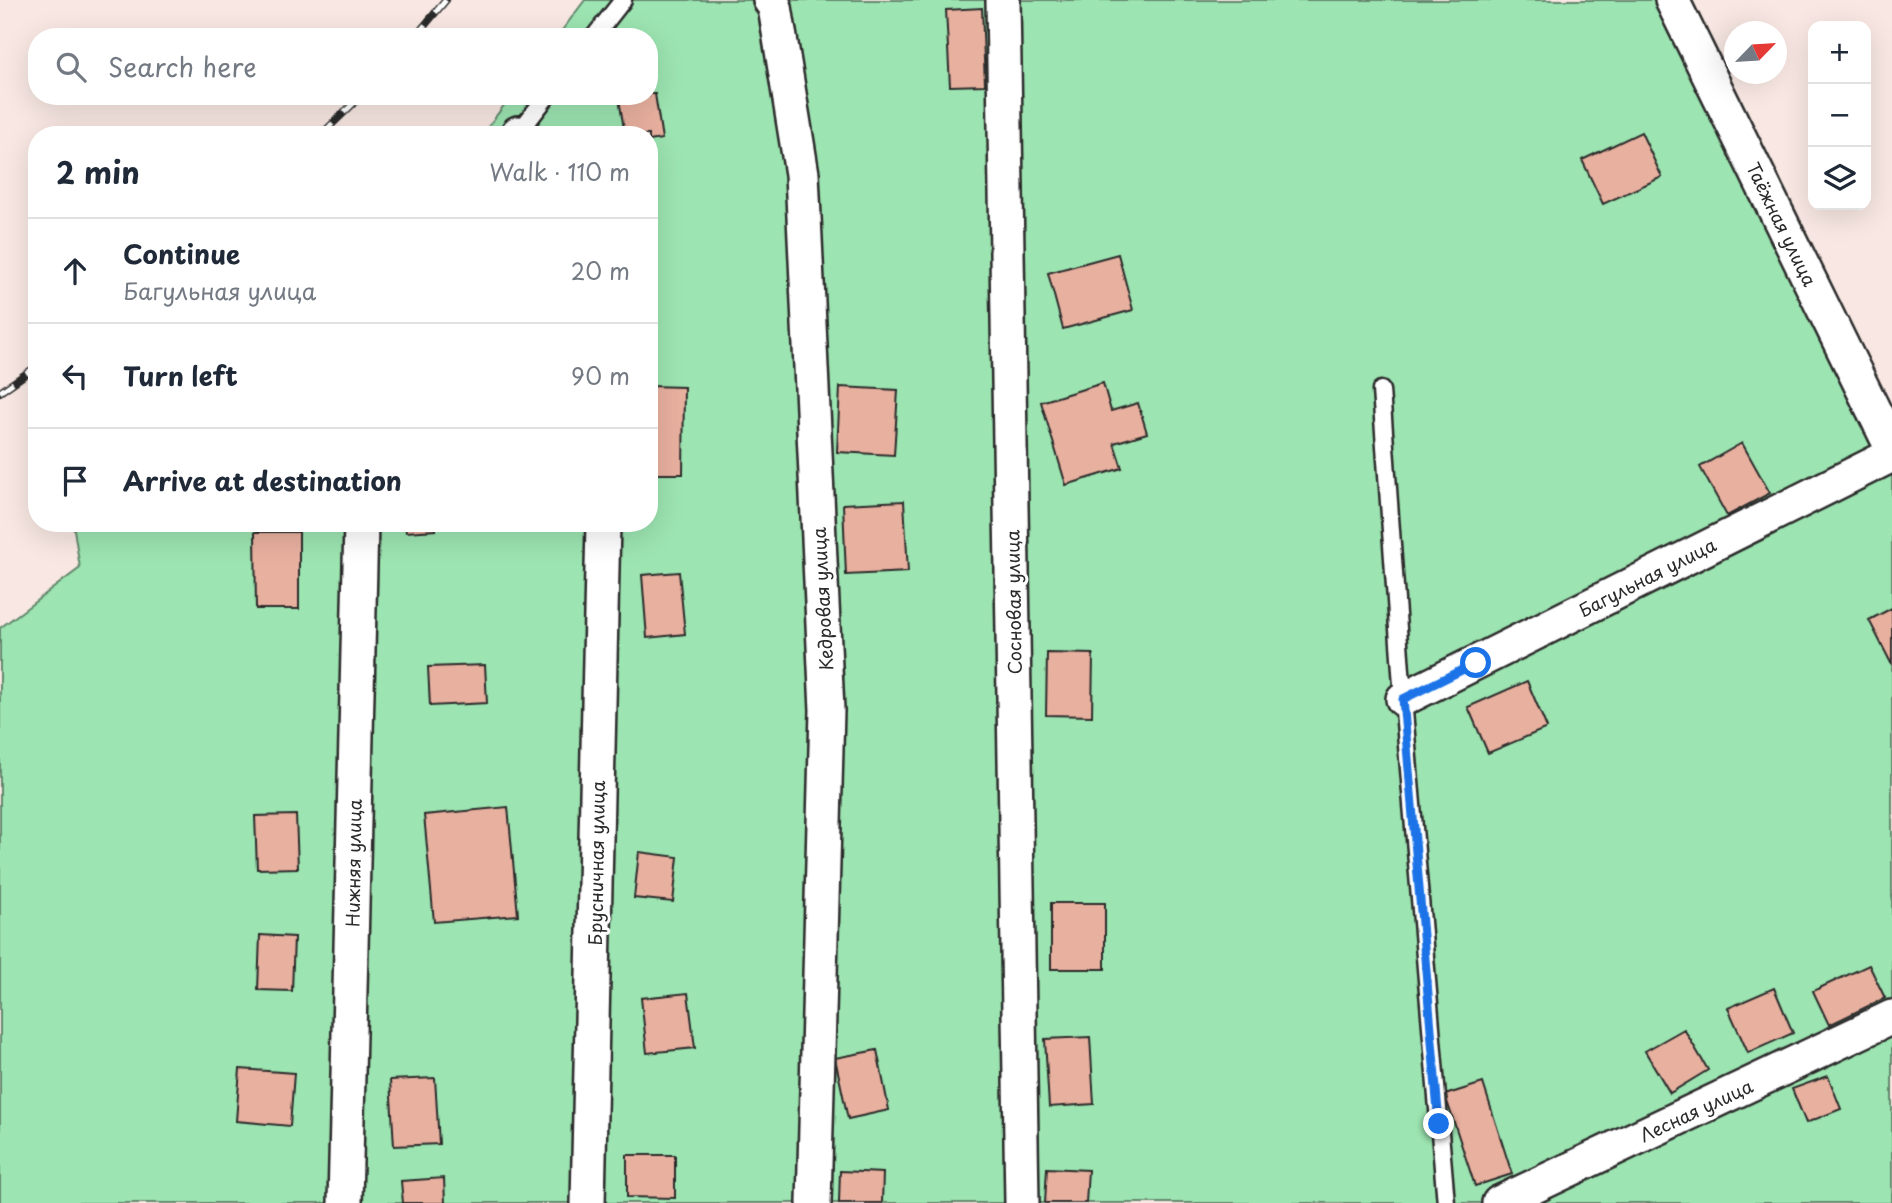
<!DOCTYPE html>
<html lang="en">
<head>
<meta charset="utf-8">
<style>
	:root { --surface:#fff; --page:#f2f2f3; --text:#1f2937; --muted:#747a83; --line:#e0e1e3 }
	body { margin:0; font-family:"Playpen Sans",sans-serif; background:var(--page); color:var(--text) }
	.controls { position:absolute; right:21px; top:21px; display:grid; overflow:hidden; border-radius:14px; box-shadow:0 7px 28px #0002 }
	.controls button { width:63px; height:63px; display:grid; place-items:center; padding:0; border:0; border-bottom:2px solid var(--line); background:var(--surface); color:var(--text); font:35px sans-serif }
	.compass { position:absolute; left:1724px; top:21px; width:63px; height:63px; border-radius:50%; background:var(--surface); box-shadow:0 7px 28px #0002; rotate:65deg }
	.stop { position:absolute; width:21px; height:21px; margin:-16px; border:5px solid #1a73e8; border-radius:50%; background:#fff }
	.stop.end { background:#1a73e8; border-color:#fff; box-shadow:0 2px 7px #0008 }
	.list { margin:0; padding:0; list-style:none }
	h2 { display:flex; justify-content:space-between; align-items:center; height:91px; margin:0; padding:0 28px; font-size:30px }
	h2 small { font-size:23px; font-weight:400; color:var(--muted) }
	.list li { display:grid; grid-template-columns:46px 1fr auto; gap:21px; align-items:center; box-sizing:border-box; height:105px; padding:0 28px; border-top:2px solid var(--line) }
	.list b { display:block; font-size:26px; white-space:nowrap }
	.list p { margin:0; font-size:23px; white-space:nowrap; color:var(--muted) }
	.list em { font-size:23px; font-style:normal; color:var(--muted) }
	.icon { flex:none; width:38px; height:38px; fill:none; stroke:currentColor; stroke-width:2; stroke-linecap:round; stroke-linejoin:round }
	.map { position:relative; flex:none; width:1892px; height:1203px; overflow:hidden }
	.search { position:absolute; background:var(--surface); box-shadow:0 7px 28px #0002; left:28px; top:28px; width:630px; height:77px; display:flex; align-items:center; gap:18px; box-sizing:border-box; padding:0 24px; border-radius:28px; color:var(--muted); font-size:26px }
	.panel { position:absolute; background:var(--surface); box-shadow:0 7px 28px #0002; left:28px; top:126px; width:630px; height:406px; border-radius:28px }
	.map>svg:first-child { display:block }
	.green { fill:#9ce4b1; stroke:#64886e; stroke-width:2 }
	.building { fill:#e8b09f; stroke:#2b2b2b; stroke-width:2 }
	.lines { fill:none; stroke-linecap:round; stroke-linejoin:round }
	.service-casing { stroke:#2b2b2b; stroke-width:21 }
	.minor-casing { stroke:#2b2b2b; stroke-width:38 }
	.service { stroke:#fff; stroke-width:16 }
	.minor { stroke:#fff; stroke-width:33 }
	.rail-casing { stroke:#2b2b2b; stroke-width:8 }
	.rail { stroke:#fff; stroke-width:5; stroke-dasharray:16; stroke-linecap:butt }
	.route { stroke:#1a73e8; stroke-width:9 }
	.labels { text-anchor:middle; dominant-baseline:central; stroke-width:6; stroke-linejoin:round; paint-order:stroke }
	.street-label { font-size:18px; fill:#2b2b2b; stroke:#fff }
</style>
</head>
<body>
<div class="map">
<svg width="1892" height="1203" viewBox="0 0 1892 1203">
	<rect width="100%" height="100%" fill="#f8e7e2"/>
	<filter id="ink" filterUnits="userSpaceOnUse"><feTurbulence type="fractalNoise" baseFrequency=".0143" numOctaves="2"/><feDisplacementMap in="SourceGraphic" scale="14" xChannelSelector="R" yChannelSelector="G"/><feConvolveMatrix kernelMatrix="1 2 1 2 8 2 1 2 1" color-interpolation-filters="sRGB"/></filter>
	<g filter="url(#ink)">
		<path class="green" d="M585,0H1673L1892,429V1203H0V628L80,568L73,523H649V135H482L511,96H649V37H557Z"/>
		<path class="building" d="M982,8L985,85L950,86L946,10Z
			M649,94H655L662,139L649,141V135H625L619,99L649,96Z
			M1641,132L1662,177L1603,204L1582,160Z
			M1118,254L1133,310L1063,329L1048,273Z
			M1103,383L1111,411L1138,403L1147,433L1114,443L1122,468L1066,485L1041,402Z
			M649,386L684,387L683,474H649Z
			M840,387L898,390L894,455L837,452Z
			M1742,443L1770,493L1727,516L1700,467Z
			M904,501L908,572L846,575L843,504Z
			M405,523H436V530L406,532Z
			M255,532H299V609H256Z
			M679,572L685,634L647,638L642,575Z
			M1892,608V665L1869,620Z
			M1047,653L1093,654L1092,716L1046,715Z
			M485,665L487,703L430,706L428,667Z
			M1527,681L1547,728L1488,753L1468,707Z
			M508,807L518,915L434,922L424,815Z
			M296,815L298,868L257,869L255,816Z
			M639,852L678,857L673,902L634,898Z
			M1051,903H1105V969H1051Z
			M260,935L294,937L292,991L258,990Z
			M1869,965L1885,998L1829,1025L1813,991Z
			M1774,988L1793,1033L1748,1053L1728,1008Z
			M688,993L695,1048L647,1053L641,998Z
			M1684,1029L1708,1070L1670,1093L1645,1051Z
			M1090,1037L1094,1104L1049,1107L1045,1039Z
			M877,1050L889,1110L848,1119L835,1058Z
			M240,1069L294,1073L290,1126L236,1121Z
			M1828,1076L1841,1109L1806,1123L1792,1089Z
			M435,1078L439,1144L394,1146L390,1080Z
			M1483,1083L1512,1174L1475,1186L1445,1095Z
			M627,1155H675V1198L627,1197Z
			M1047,1168L1088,1170L1086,1203H1045Z
			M840,1171L883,1173L882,1203H839Z
			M444,1178L445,1203H403L401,1181Z"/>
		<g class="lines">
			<g class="service-casing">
				<path id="service" d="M594,37L623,0
					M517,135L547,96
					M1381,390L1403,699L1446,1203"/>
			</g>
			<g class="minor-casing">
				<path id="minor" d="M770,0L775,7L802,174L827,710L814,1203
					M1003,0L1022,1203
					M1672,0L1892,448
					M518,133L520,135
					M1403,699L1892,455
					M345,1203L361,523
					M588,1203L603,523
					M1499,1203L1892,1017"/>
			</g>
			<use href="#service" class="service"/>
			<use href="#minor" class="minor"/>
			<g class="rail-casing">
				<path id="rail" d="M415,37L446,0
					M321,135L361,96
					M0,392L37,366"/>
			</g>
			<use href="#rail" class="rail"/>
		</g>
	</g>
	<g class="lines" filter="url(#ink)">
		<path class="route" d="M1439,1124L1403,699L1476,663"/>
	</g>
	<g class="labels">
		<g class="street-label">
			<text transform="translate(1782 224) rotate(64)">Таёжная улица</text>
			<text transform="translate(1647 577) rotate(-27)">Багульная улица</text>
			<text transform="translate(822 599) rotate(-93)">Кедровая улица</text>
			<text transform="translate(1013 602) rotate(-91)">Сосновая улица</text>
			<text transform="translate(353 863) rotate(-89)">Нижняя улица</text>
			<text transform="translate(596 863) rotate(-89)">Брусничная улица</text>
			<text transform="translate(1696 1110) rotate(-25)">Лесная улица</text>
		</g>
	</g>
</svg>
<div class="controls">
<button>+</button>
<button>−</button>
<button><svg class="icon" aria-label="layers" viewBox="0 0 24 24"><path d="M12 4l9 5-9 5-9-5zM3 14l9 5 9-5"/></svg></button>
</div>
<svg class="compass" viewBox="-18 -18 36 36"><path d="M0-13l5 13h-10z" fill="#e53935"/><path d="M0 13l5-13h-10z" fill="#747a83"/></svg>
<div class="stop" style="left:1476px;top:663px"></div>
<div class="stop end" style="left:1439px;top:1124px"></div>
<div class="search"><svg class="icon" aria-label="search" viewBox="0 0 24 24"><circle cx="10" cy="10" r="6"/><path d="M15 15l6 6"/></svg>Search here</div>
<section class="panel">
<h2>2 min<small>Walk · 110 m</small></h2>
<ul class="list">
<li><svg class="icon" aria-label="ahead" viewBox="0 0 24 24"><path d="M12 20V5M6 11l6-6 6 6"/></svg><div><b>Continue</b><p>Багульная улица</p></div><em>20 m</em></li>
<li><svg class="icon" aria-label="left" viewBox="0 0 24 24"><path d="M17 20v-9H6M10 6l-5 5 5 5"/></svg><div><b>Turn left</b></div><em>90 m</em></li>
<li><svg class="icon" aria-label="arrive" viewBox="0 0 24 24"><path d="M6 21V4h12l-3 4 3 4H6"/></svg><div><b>Arrive at destination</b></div></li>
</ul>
</section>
</div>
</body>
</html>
